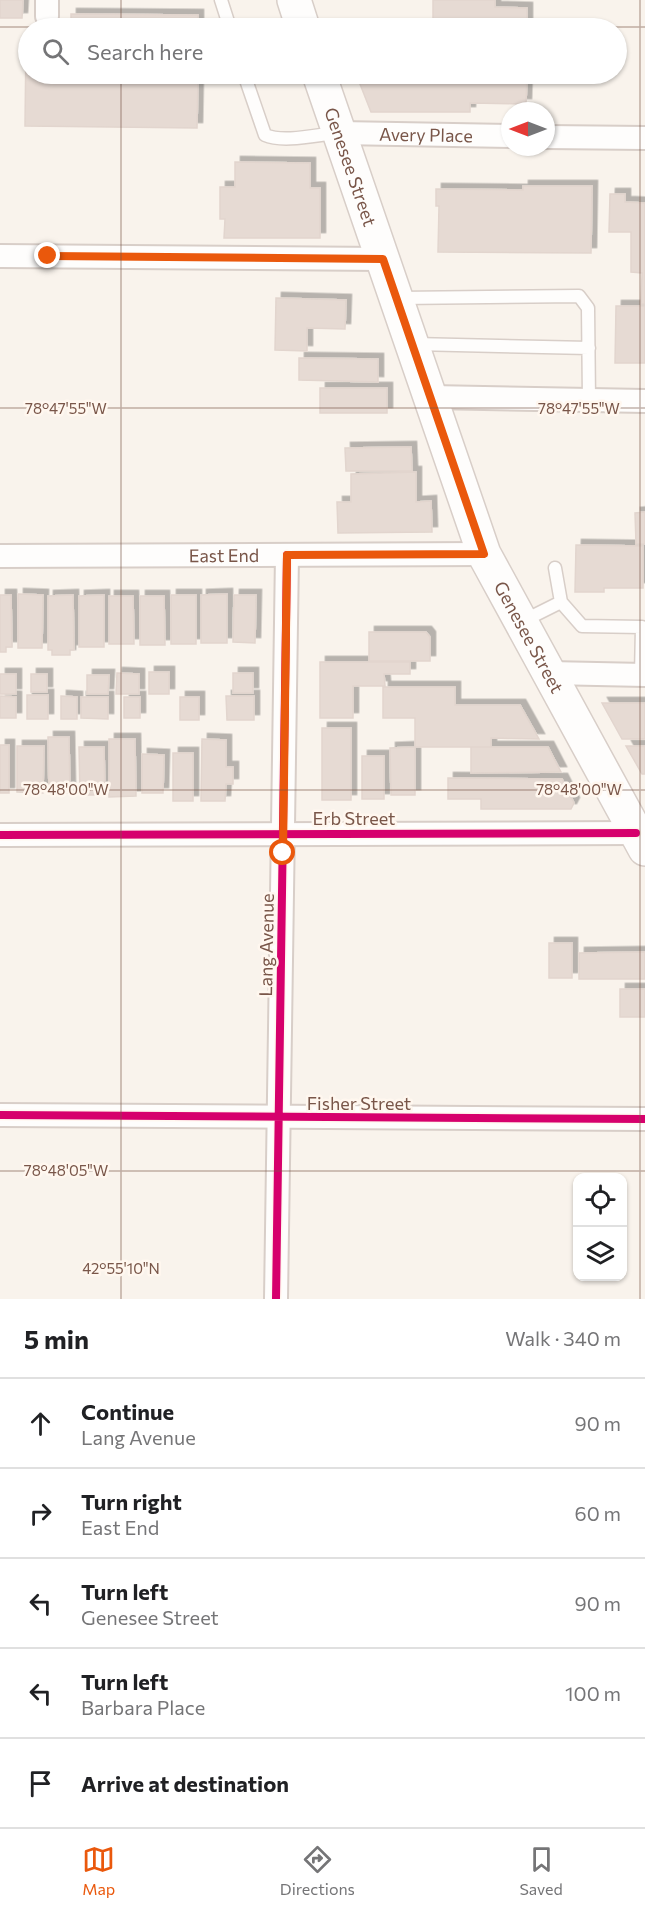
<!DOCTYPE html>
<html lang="en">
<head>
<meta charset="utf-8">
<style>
	:root { --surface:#fff; --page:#f6f6f6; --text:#202124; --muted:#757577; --line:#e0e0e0; --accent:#ea580c }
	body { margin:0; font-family:Commissioner,sans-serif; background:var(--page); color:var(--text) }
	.controls { position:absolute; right:18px; bottom:18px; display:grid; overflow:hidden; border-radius:12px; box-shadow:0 2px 4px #0004 }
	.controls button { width:54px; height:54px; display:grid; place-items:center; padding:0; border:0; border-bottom:2px solid var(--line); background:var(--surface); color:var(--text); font:30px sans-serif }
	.compass { position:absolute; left:501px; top:102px; width:54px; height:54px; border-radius:50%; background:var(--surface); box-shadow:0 2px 4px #0004; rotate:270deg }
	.stop { position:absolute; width:18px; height:18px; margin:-14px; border:4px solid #ea580c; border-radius:50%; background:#fff }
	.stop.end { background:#ea580c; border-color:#fff; box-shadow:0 2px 6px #0008 }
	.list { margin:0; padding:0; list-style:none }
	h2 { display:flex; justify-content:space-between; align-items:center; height:78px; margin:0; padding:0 24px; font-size:26px }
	h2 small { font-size:20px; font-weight:400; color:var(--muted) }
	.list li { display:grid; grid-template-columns:39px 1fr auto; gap:18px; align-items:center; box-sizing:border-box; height:90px; padding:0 24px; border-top:2px solid var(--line) }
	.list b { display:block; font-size:22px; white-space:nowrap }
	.list p { margin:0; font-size:20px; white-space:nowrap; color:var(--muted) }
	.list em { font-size:20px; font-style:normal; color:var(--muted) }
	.icon { flex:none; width:33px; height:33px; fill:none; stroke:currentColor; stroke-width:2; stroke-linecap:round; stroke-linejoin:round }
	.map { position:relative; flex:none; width:645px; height:1299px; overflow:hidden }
	.search { position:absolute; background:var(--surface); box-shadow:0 2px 4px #0004; left:18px; right:18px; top:18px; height:66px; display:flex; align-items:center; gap:15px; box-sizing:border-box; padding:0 21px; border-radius:33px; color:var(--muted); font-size:22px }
	.sheet { height:528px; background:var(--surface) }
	nav { display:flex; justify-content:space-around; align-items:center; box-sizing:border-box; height:84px; border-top:2px solid var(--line); background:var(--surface); font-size:16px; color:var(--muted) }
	nav a { display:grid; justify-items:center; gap:3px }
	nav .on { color:var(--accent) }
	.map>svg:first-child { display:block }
	.building { fill:#e6dad3; stroke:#e2d5ce; stroke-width:1.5; filter:url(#shadow) }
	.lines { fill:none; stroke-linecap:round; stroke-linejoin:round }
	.lane-casing { stroke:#d8cec8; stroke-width:15 }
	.street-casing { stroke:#d8cec8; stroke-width:26 }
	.secondary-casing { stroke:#d8cec8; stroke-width:36 }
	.lane { stroke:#fefdfc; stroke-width:12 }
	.street { stroke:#fefdfc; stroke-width:22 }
	.secondary { stroke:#fefdfc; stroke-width:33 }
	.cycleway-casing { stroke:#fff7ef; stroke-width:11 }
	.cycleway { stroke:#d6006c; stroke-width:8 }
	.route { stroke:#ea580c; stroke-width:8 }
	.ticks { fill:none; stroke:#795649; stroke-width:1.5; stroke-opacity:0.45 }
	.labels { text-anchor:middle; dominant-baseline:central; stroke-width:5; stroke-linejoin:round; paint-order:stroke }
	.street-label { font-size:18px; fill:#795649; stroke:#fff7ef }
	.ticks-label { font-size:15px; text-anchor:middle; fill:#795649; stroke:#fff7ef; stroke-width:5; stroke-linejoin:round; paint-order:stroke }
</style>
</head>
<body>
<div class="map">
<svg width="645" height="1299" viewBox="0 0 645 1299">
	<defs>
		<filter id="shadow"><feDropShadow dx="5.5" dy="-5.5" stdDeviation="0" flood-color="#0004"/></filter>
	</defs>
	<rect width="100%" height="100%" fill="#f9f3ec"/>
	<path class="building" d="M0,0H23L22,18H0Z
		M433,0H495V7L527,8V28H442V22H433Z
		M71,14L198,15V28H71Z
		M26,40H28V74H198L197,128L25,126Z
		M356,74H527L526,104L470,103V112H371Z
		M235,162L310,163V188H320V238H224L225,219H220V187H235Z
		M523,186H592L591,253L438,252L439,206H436V189L523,190Z
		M610,194H625V202L645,203V304H641L642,273L631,272V232H609Z
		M276,298L346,300L345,329L307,328V351L275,350Z
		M616,306H645V363H615Z
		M299,358L378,359V382L299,380Z
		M320,388H387V413H320Z
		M411,447L412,471H346L345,448Z
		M416,472V502L431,501L432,532L338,533L337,502H351V474Z
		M645,512V544H636L635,513Z
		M576,545L643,546V588H604V592H575Z
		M18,594L43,595L42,648H18Z
		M227,594V643H201V595Z
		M0,595H11L12,647H6V652H0Z
		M73,595L74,650H70V655H52V650H48V596Z
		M104,595V647H79V596Z
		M171,595H196V644H171Z
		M234,595H256L255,643L233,642Z
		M109,596H133L134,644H109Z
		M140,596H164L165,645H140Z
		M369,632H426L430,637V661H369Z
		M320,662H410V674H384L385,686H353V718H320Z
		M149,672H169V694H149Z
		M117,673L139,674V694H116Z
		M233,673H253V693H233Z
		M0,674H16V694H0Z
		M31,674H47V692H31Z
		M87,675H109L108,694H87Z
		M383,687H455V705H520L539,739L491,738V747H415V718H383Z
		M27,695H48V719H27Z
		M0,696L16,697V718H0Z
		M61,696L77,697V719H61Z
		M226,696H254V720H227Z
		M81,697H108V719L81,718Z
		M124,697H140V718H124Z
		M180,697H199V720H180Z
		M602,703H645V739H622Z
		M322,728H351V800H322Z
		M48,737H69L70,793H49Z
		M109,739H135L136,796L109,797Z
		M202,739L226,740V767H233V784H226L225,801H201Z
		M0,745H9V793H0Z
		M17,746H44L43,793L17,792Z
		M626,746H645V774H642Z
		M79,747H104L105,795H80Z
		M415,747V795H391L390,748Z
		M471,747H548L561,772L471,773Z
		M173,753H193V801H173Z
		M142,754L164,755L163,793H142Z
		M362,756H384V799H362Z
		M448,778L562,779L574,803L571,809H481V799H448Z
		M549,943H572V978H549Z
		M645,952V979H579V953Z
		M620,989H645V1017H620Z"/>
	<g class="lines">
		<g class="lane-casing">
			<path id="lane" d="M221,0L230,28
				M244,74L265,135C283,143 316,135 336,133
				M399,298L579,296L588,308L589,400
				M414,344L589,348
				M555,568L561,602L582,626L642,627L641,675
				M521,622L561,602"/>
		</g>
		<g class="street-casing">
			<g id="street">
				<path d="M47,16V0"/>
				<path id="s1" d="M340,133L510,136"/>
				<path d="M546,137L645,138"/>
				<path d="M0,256L383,259"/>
				<path d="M431,397L645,401"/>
				<path id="s2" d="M0,556L484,554"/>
				<path d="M549,673L645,675"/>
				<path d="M0,835L636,833"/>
				<path d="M0,1115L645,1119"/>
				<path d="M276,1299L287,555"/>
			</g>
		</g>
		<g class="secondary-casing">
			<g id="secondary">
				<path d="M294,0L303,28"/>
				<path id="s3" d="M319,74L484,554L645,849"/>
			</g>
		</g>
		<use href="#lane" class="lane"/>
		<use href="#street" class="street"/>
		<use href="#secondary" class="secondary"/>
		<g class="cycleway-casing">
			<path id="cycleway" d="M0,835L636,833
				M0,1115L645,1119
				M276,1299L287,555"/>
		</g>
		<use href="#cycleway" class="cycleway"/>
	</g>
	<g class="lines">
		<path class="route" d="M48,256L383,259L484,554L287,555L283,853"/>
	</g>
	<path class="ticks" d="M121,0V28M640,0V1299M0,27H645M121,74V1299M0,408H645M0,790H645M0,1171H645"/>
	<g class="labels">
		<g class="street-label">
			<text stroke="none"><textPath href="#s1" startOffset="86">Avery Place</textPath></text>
			<text stroke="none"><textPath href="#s3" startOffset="98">Genesee Street</textPath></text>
			<text stroke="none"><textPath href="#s2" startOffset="224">East End</textPath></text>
			<text stroke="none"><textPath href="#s3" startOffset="602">Genesee Street</textPath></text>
			<text x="354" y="818">Erb Street</text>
			<text transform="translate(266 945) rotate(-89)">Lang Avenue</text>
			<text x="359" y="1103">Fisher Street</text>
		</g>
	</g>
	<g class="ticks-label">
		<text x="579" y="414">78°47'55"W</text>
		<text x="66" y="414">78°47'55"W</text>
		<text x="66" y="795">78°48'00"W</text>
		<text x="579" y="795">78°48'00"W</text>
		<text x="66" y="1176">78°48'05"W</text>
		<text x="121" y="1274">42°55'10"N</text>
	</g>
</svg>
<div class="controls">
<button><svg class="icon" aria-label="locate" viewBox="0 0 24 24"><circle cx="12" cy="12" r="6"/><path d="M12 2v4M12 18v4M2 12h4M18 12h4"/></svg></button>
<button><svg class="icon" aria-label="layers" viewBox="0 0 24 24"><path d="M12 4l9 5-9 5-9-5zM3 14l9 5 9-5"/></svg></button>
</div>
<svg class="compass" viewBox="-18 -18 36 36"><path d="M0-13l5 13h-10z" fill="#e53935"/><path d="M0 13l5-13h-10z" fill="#757577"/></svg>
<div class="stop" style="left:283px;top:853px"></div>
<div class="stop end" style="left:48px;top:256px"></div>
<div class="search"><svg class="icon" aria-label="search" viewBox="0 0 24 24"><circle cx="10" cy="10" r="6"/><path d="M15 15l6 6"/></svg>Search here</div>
</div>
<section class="sheet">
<h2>5 min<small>Walk · 340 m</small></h2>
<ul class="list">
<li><svg class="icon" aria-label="ahead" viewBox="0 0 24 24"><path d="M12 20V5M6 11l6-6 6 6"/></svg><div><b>Continue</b><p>Lang Avenue</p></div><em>90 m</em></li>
<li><svg class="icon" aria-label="right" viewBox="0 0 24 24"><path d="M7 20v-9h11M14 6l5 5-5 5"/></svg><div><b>Turn right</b><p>East End</p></div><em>60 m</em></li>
<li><svg class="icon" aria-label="left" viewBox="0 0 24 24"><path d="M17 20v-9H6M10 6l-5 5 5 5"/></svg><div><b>Turn left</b><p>Genesee Street</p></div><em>90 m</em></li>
<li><svg class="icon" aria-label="left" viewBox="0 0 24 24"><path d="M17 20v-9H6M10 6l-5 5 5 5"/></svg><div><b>Turn left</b><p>Barbara Place</p></div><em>100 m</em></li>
<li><svg class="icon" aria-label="arrive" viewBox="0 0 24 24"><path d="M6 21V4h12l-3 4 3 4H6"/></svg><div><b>Arrive at destination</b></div></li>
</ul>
</section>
<nav>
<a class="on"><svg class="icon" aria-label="map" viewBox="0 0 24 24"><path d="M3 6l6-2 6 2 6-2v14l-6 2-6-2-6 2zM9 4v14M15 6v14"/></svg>Map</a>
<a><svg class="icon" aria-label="directions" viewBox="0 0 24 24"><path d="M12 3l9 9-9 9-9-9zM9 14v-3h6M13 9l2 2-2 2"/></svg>Directions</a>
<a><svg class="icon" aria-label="saved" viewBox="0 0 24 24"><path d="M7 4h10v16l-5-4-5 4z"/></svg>Saved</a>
</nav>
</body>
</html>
